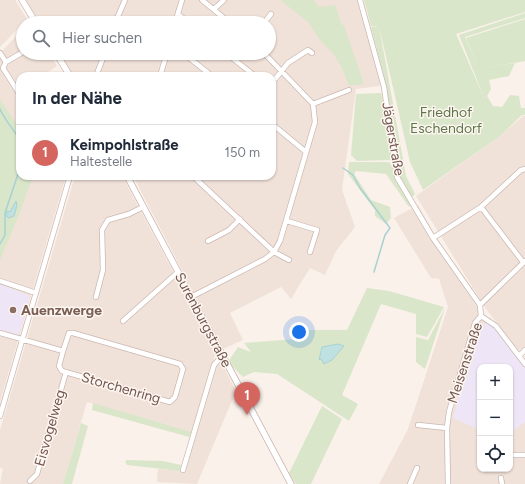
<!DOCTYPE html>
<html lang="de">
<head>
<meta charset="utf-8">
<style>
	:root { --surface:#fff; --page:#f2f2f3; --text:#1f2937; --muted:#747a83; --line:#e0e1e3; --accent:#d4665f }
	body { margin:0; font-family:Figtree,sans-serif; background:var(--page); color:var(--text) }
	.controls { position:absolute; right:12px; bottom:12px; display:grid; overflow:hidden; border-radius:8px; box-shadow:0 1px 3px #0004 }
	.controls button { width:36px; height:36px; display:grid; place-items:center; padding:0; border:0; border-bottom:1px solid var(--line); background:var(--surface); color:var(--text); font:20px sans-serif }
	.you { position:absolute; left:299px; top:332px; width:14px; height:14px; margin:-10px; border:3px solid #fff; border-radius:50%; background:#1a73e8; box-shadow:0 0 0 6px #1a73e833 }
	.badge { display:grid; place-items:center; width:26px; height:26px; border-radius:50%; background:var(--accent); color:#fff; font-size:13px; font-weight:700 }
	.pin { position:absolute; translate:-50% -33px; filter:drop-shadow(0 1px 2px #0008) }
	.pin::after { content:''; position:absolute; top:21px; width:14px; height:12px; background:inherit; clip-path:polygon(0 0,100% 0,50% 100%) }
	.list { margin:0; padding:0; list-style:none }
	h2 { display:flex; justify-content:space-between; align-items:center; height:52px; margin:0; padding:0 16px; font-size:17px }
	h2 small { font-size:13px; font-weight:400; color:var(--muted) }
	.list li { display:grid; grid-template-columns:26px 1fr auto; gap:12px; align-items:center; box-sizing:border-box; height:56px; padding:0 16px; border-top:1px solid var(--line) }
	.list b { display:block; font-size:15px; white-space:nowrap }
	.list p { margin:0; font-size:13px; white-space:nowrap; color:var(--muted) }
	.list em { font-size:13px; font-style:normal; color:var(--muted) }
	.icon { flex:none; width:22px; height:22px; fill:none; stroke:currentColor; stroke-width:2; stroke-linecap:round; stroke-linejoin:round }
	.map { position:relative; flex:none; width:525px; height:484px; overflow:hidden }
	.search { position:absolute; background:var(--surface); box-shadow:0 1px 3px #0004; left:16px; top:16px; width:260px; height:44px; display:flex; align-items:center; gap:10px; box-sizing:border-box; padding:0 14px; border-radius:22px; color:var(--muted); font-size:15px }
	.panel { position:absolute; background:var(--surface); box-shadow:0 1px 3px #0004; left:16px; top:72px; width:260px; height:108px; border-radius:12px }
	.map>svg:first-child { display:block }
	.residential { fill:#f1e2d9; fill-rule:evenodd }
	.education { fill:#eee6f6 }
	.green { fill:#dae6ca }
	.water { fill:#c0e1e1; stroke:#a8d2d2 }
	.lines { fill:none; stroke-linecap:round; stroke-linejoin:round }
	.stream { stroke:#a8d2d2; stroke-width:1.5 }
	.minor-casing { stroke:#cbb8b1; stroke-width:6 }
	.tertiary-casing { stroke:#cbb8b1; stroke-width:7 }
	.minor { stroke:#fff; stroke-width:4.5 }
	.tertiary { stroke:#fff; stroke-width:5.5 }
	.education-dot { fill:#8d6e63; stroke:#fdf6f0; stroke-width:1.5 }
	.labels { text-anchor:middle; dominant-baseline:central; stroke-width:3; stroke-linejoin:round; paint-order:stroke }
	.park-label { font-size:14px; fill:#5e764a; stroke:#fdf6f0 }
	.street-label { font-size:14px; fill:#725750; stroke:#fdf6f0 }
	.education-label { font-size:14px; font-weight:bold; fill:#785e54; stroke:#fdf6f0; text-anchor:start }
</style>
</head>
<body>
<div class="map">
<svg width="525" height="484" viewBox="0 0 525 484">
	<rect width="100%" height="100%" fill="#faf1ea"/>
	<path class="residential" d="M0,0H15L27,19L0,47Z
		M25,0H359L381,82L379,86L356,89L342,190L355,227L336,251L325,275L310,268L291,299L281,287L230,313L243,340L223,349L133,176H272V76H73L59,53H269V23H40Z
		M23,29V53H49L57,66L42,76H20V176H66L0,402V53Z
		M523,116H525V346L520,350H518L486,309L416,196L500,136Z
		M75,176H122L216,352L192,432L87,402L63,484H0L3,469L0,468V430Z
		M418,205L475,304L525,368V484H379L408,429L448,307L439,279L431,278L394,218ZM480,367H510V469H480Z
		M220,360L236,391L197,484L157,482L158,469L184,471L216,367Z"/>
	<path class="education" d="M0,284L30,296L20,331L18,335L0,330Z
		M487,323L492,326L525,368V422L510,433V367H480V430L453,418L459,396L466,377L467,367L478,329L481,324Z"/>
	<path class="green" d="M280,0H314L319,7L335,5L342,25H344L364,84L349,86L342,68L333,53L323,44L308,22Z
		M364,0H525V12L456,34L485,100L459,35L525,13V18L465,37L479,69L515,63L509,76L489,80L491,89L487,96L493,106L502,107L510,95L519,96L521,108H525V115H522L500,136L423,190L410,162L379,26H371Z
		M525,19V61L479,69L466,38Z
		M379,26L406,176L415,194L412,197L416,204L409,207L386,174L356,171L354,174L371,200L390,207L391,218L386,224L375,216V210L348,174L349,162H389L399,175L386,84L371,27Z
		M381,93L397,171L390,160L357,161L351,155L356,94Z
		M0,99L20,129V176H33L19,215L0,260Z
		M367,288L389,291L444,307L427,337L416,334V314L381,304L342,395L358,404L349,421L277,374L254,372L243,377L228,362L238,347L251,352L244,343L295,339L302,330H347Z
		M445,308L425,369L416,362V337L428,340Z
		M93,403L192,432L189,437L92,410Z
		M322,406L342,419L311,484H296L289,473Z
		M81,423L88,426L72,484H63Z
		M127,460L163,461L181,465L180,471L127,465L125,462Z"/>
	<path class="water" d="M16,201L17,205L14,216L9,218L6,216L7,211L10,212Z
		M338,344L344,346L332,360L324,364L321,359L319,360L322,347Z"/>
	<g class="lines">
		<path class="stream" d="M0,109C5,121 14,129 20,141
			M343,168L353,175L360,188L390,228L385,235L374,272
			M0,244L5,235V213L20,168"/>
		<g class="minor-casing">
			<path id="minor" d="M202,0L230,23
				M360,0L384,87L397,177L433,238L480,305
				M214,9L224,0
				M178,14L189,23
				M115,23L125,0
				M175,23L182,0
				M264,23L271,14
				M0,53L6,62L23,52
				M183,53L212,76
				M226,53L255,76
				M6,62L3,68L20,95
				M96,76L105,53
				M160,76L167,53
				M272,83L288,63L308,50L312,53
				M313,104L349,90
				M272,124L306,152
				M193,176L274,252L289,260
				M481,207L523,262
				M287,221L317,230L310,252
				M433,238L481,207L521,170L525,169
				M208,241L229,230L240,219
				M0,281L36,293
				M96,297L103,270L102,230L108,220L129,214L143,207
				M191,297L265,259L274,252L280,241L315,122L313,104L264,53
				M481,316L480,305L525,261
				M481,316L496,326L525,364
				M123,321L178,272
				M0,333L63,351L69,333H73L180,364L183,369L175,397L170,402L62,371L59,366L63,351
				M519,356L525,350
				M0,416L70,176
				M418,425L447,428
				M512,455H525
				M183,470L214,365L222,356
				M501,478L502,484
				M30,481L37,474L66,372
				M410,484L417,468
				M448,484L447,428L449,412L475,323L481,316"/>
		</g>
		<g class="tertiary-casing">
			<path id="tertiary" d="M22,0L36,23
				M56,53L70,76
				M127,176L291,484"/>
		</g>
		<use href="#minor" class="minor"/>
		<use href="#tertiary" class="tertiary"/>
	</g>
	<circle class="education-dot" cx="13" cy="310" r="4"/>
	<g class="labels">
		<g class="park-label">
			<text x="446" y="112">Friedhof<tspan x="446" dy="16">Eschendorf</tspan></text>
		</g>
		<g class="street-label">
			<text transform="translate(393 139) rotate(80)">Jägerstraße</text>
			<text transform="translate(203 320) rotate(62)">Surenburgstraße</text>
			<text transform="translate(465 363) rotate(-72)">Meisenstraße</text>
			<text transform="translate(121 388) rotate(16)">Storchenring</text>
			<text transform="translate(50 428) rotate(-74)">Eisvogelweg</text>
		</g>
		<g class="education-label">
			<text x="21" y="310">Auenzwerge</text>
		</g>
	</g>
</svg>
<div class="controls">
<button>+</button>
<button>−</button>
<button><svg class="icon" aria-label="locate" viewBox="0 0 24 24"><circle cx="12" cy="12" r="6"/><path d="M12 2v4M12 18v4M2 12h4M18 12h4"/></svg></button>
</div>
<div class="you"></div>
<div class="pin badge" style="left:247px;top:415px">1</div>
<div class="search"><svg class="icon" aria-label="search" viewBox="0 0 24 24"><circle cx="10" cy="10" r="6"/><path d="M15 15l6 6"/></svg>Hier suchen</div>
<section class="panel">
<h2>In der Nähe<small></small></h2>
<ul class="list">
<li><span class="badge">1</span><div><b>Keimpohlstraße</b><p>Haltestelle</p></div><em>150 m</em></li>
</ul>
</section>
</div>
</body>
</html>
